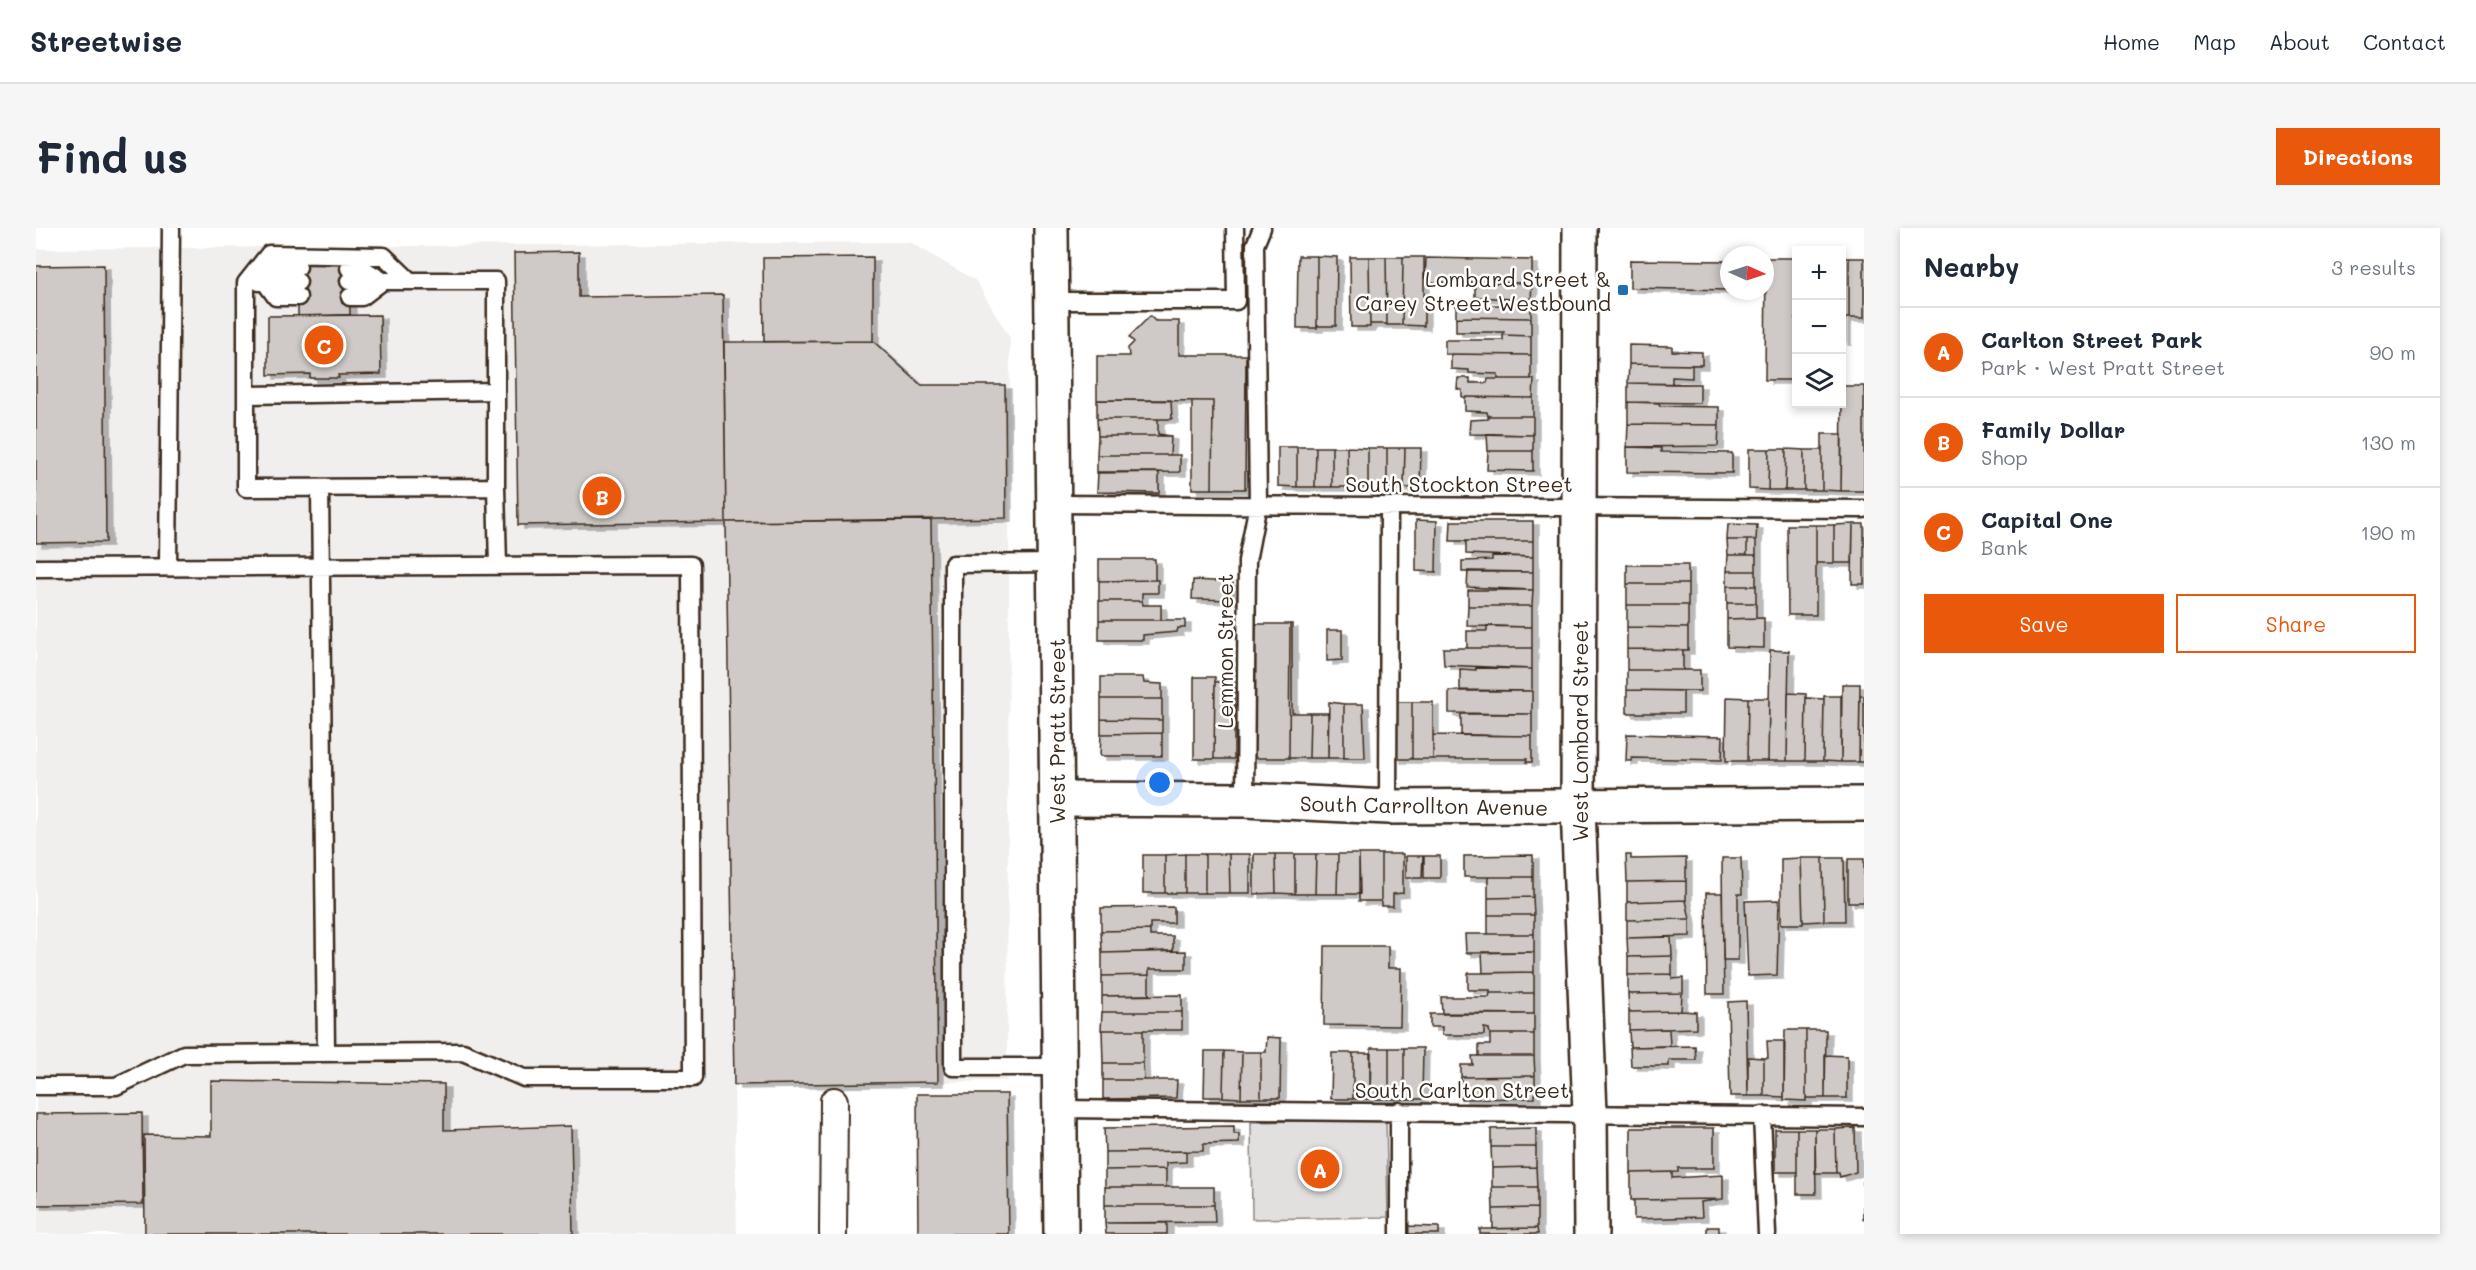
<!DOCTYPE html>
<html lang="en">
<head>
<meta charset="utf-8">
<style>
	:root { --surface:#fff; --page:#f6f6f7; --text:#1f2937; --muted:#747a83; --line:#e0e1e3; --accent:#ea580c }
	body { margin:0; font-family:Mali,sans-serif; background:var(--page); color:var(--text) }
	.controls { position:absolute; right:18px; top:18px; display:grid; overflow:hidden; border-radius:0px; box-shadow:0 3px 9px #0003 }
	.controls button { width:54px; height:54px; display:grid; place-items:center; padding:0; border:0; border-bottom:2px solid var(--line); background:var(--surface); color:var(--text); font:30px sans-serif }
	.compass { position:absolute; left:1684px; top:18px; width:54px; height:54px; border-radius:50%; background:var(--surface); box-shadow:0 3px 9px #0003; rotate:93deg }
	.you { position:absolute; left:1124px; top:555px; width:21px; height:21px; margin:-15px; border:4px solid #fff; border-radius:50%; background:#1a73e8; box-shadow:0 0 0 9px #1a73e833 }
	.badge { display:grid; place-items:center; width:39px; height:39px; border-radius:50%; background:var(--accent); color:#fff; font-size:20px; font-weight:700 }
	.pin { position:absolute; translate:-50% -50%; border:3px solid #fff; box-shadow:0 2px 6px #0006 }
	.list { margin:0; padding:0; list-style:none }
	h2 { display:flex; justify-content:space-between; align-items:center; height:78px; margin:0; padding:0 24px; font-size:26px }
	h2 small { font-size:20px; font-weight:400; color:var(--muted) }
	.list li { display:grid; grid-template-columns:39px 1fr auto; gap:18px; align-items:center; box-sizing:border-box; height:90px; padding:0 24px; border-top:2px solid var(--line) }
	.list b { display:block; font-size:22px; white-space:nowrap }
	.list p { margin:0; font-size:20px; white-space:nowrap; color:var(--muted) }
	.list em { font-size:20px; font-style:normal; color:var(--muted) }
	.actions { display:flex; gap:12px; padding:18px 24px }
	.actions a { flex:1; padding:14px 0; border:2px solid var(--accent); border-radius:0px; text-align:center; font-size:21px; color:var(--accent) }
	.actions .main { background:var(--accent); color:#fff }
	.icon { flex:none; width:33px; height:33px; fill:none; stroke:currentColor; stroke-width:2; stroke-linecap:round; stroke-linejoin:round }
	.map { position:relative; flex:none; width:1828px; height:1006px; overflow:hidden; border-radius:0px }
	header { display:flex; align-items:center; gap:36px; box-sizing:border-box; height:84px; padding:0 30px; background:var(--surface); border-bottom:2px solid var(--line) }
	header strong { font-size:28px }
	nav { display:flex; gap:33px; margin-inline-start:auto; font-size:21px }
	.intro { display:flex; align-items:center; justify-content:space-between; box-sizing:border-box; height:144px; padding:0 36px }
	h1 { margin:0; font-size:42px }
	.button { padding:15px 27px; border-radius:0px; background:var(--accent); color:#fff; font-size:21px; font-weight:700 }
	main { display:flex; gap:36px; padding:0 36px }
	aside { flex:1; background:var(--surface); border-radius:0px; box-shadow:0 3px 9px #0003 }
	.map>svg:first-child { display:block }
	.built { fill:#f1efee }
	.green { fill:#e2e0de; stroke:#8e857e; stroke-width:1.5 }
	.building { fill:#cfcac7; stroke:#3b2a1e; stroke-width:1.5; filter:url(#shadow) }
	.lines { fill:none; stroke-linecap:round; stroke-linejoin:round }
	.service-casing { stroke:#3b2a1e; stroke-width:21 }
	.pedestrian-casing { stroke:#3b2a1e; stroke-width:30 }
	.minor-casing { stroke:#3b2a1e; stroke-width:38 }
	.primary-casing { stroke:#3b2a1e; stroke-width:38 }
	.service { stroke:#fff; stroke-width:16 }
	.pedestrian { stroke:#fff; stroke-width:26 }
	.minor { stroke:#fff; stroke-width:33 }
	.primary { stroke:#fff; stroke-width:33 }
	.poi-dot { fill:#1f6fb2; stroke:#fff; stroke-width:2 }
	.labels { text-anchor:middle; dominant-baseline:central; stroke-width:5; stroke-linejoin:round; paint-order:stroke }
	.poi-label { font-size:21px; fill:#3b2a1e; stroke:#fff; text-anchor:end }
	.street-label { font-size:21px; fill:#3b2a1e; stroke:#fff }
</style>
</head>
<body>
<header>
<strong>Streetwise</strong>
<nav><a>Home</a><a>Map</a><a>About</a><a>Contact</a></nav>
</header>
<div class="intro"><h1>Find us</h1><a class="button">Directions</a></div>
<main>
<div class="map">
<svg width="1828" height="1006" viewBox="0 0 1828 1006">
	<defs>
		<filter id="shadow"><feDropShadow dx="6" dy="4" stdDeviation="0" flood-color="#0004"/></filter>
	</defs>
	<rect width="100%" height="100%" fill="#fff"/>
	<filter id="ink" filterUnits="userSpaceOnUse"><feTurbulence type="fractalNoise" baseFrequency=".0167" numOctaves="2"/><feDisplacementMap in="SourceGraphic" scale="12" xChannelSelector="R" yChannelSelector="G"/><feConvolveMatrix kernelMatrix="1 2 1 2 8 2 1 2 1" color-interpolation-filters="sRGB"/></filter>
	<g filter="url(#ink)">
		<path class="built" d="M874,14L940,53L974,110L971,853L698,857L701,1006H0V21Z"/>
		<path class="green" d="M1350,891L1352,989L1216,991L1215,894Z"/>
		<path class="building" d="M543,24V69L687,67L690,294L482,297L478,25Z
			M1262,28H1281V100H1261Z
			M1281,28L1301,29L1300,98H1281Z
			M837,29V113L728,114L727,30Z
			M1314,29H1333L1334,99H1315Z
			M1333,29H1350L1351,96H1334Z
			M1350,29H1367L1366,97H1351Z
			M1367,29H1388V98L1366,97Z
			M1390,30L1496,32V55L1389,54Z
			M1730,30H1760V152H1729Z
			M1806,30H1813V90H1809V113H1806Z
			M1813,30H1828V90H1813Z
			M313,32L314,87L262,88V33Z
			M1594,32L1693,33V62L1594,60Z
			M68,37L70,314L0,315V38Z
			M1439,55H1496L1495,72L1439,69Z
			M1467,72H1495V90L1420,89V73H1439L1438,77H1467Z
			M344,87L345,146L302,147L303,150H274V146L232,147V88Z
			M1114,88L1119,93H1143V127H1210L1209,261H1176L1177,173L1061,172V128H1093L1092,120L1098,114L1093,109Z
			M1420,89L1495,90V108L1467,107L1468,104H1420Z
			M1467,107L1495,108V127L1409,126V112H1467Z
			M837,113L885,157H969L970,290L690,294L688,114Z
			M1593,117L1636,118V123L1666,124V137L1593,136Z
			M1415,126L1495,127V151H1462V146L1433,145V142L1415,141Z
			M1593,136L1656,137V150L1636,149V156L1592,155Z
			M1422,150H1434V155H1451L1452,151H1498L1497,170L1426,169V162L1421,161Z
			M1592,155L1664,156V175L1592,174Z
			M1806,158H1828V263H1805Z
			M1429,169L1497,170V188H1452L1451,184L1429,183Z
			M1061,172H1135L1136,191H1061Z
			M1156,173H1177L1176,261H1156Z
			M1592,174L1623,175L1624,178L1683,179V197L1592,196Z
			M1452,188H1497V207L1433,206L1434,192L1452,191Z
			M1061,191H1122V206L1135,208H1062Z
			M1592,196L1683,197L1682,218L1591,219Z
			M1451,206L1497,207V223H1452Z
			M1786,206H1806L1805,263L1786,262Z
			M1062,208H1135L1134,227H1061Z
			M1242,219H1261V259L1242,258Z
			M1261,219H1280L1279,259H1261Z
			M1280,219H1296V259H1279Z
			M1296,219H1311L1312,259H1296Z
			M1311,219L1332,220V259H1312Z
			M1591,219L1625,220V224L1696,225V245L1591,244Z
			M1332,220H1351V259H1332Z
			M1351,220H1369L1368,260L1351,259Z
			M1369,220H1385L1384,260H1368Z
			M1713,221H1733L1732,262L1713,261Z
			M1733,221H1750L1749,262H1732Z
			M1750,221L1768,222V262H1749Z
			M1768,222H1786V262H1768Z
			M1452,223H1497V243L1451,242Z
			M1061,227H1144V244L1061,245Z
			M1062,244H1123V265L1061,264Z
			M895,292L902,854L698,857L690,294Z
			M1380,292L1401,293L1400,344L1380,343Z
			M1415,293H1497V313H1414Z
			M1692,296L1721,297L1720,312H1691Z
			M1817,296H1828V356H1816Z
			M1817,296L1816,335H1798V297Z
			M1751,297H1780V387H1752Z
			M1780,297H1798V335H1780Z
			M1691,312H1711V327H1692Z
			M1711,312H1720V327H1711Z
			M1430,313H1497V329L1430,326Z
			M1692,327H1720V343H1691Z
			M1456,328L1497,329V344H1426V333L1456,332Z
			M1063,331H1119V352L1063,353Z
			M1591,337H1652V356H1591Z
			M1432,343L1497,344V362L1431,359Z
			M1691,343H1720V358H1691Z
			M1119,352H1122V365H1106V373H1063V353Z
			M1157,352L1197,354L1196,372L1156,371Z
			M1591,356H1652V377H1591Z
			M1691,358H1720V375H1691Z
			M1432,362H1497L1496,378H1432Z
			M1063,373H1106L1107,377H1125V392H1063Z
			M1691,375H1720V390L1691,391Z
			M1591,377H1652V400L1591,399Z
			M1432,378H1496V399L1431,398Z
			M1728,390V420L1691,419V391Z
			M1063,392H1149V400H1142L1141,404L1107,407V412H1063Z
			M1215,396H1254L1253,530H1215Z
			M1254,396H1256V485H1274L1273,530H1253Z
			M1451,398L1496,399V420H1431V403H1451Z
			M1591,399L1652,400V422L1591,421Z
			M1291,402H1306V432L1291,433Z
			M1407,420H1496V441L1408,437Z
			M1591,421L1647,422V442H1591Z
			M1734,422L1753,423L1751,533H1732Z
			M1440,440L1496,441V463L1424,462V441L1440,442Z
			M1591,442H1664V463L1591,462Z
			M1065,449H1107L1108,455L1126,456V471H1065Z
			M1158,449H1179L1178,531H1158Z
			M1179,454H1198V531H1178Z
			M1806,456H1824L1823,534H1805Z
			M1591,462L1647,463V485H1591Z
			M1413,463H1496V486L1413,485Z
			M1752,465L1770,466L1769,533H1751Z
			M1788,468H1805V534L1787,533Z
			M1824,468H1828V534H1823Z
			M1691,469L1712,470L1711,533H1690Z
			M1712,470H1733L1732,533H1711Z
			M1770,470L1788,471L1787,533H1769Z
			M1065,471H1126V492L1065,491Z
			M1293,474L1308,476V530H1292Z
			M1359,474H1376V531H1359Z
			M1376,474H1397V531H1376Z
			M1308,476H1327L1329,530H1308Z
			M1274,485H1292V530H1273Z
			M1425,486H1496V508L1425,507Z
			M1065,491L1126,492V505L1065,506Z
			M1126,505V528H1064L1065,506Z
			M1591,506L1687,508L1686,532L1596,530V533H1590Z
			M1397,507L1496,508V534H1490L1491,531H1397Z
			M1149,626V665H1129V627Z
			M1149,626H1169V665H1149Z
			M1169,626H1193L1194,665H1169Z
			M1193,626H1214V665H1194Z
			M1218,626H1239L1240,665L1218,666Z
			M1239,626H1259V666L1240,665Z
			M1259,626H1280L1279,666H1259Z
			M1280,626H1302L1301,666H1279Z
			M1302,626H1323L1324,666H1301Z
			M1323,626H1345V673H1323Z
			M1345,626H1367V665L1357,666V678H1345Z
			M1107,627H1129V665H1107Z
			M1497,627V649H1428V628Z
			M1590,627H1595V631L1650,630V653L1591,654Z
			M1370,628H1387L1386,650H1370Z
			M1388,628H1404V650H1388Z
			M1686,630H1705L1706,666H1702V732H1687Z
			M1765,630L1767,696H1745V631Z
			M1765,630H1787L1788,693L1767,694Z
			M1787,630H1808L1809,693H1788Z
			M1812,631H1828V674H1812Z
			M1452,649H1497V669L1452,670Z
			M1650,653V672L1591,674V654Z
			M1670,665H1686L1688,766H1671Z
			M1497,669L1498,687H1452V670Z
			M1650,672L1654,691L1591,692V674Z
			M1743,672L1741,747L1712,748L1709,673Z
			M1138,679V695H1114V702L1065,703V680Z
			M1452,687H1498V706H1452Z
			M1654,691V708L1591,710V692Z
			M1114,702V708H1137V723L1066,725L1065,703Z
			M1429,706H1498V724L1430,725Z
			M1635,709L1636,728L1592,729L1591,710Z
			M1289,718H1352V740H1365L1364,798L1288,797Z
			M1150,723V741H1113V747L1066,748V725Z
			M1446,724H1498V744L1447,745Z
			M1636,728V746L1592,747V729Z
			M1498,744V765H1454V762H1432V745Z
			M1636,746V751L1647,750V765L1592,766V747Z
			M1113,747V767L1066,768V748Z
			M1454,765H1498V786L1406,785L1405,769H1453Z
			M1646,765L1645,783L1593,784L1592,766Z
			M1146,767V784H1066V768Z
			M1710,773L1712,868H1694L1692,774Z
			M1645,783L1660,784V800L1593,802V784Z
			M1066,784H1146V802H1065Z
			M1394,786H1498V806H1454L1453,801L1448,800V807H1406V799H1394Z
			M1633,801L1634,818L1594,819L1593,802Z
			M1066,802H1107V835H1067Z
			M1749,802H1770V873L1748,872Z
			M1770,802H1790L1789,870H1770Z
			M1454,806H1498V828H1443V817H1454Z
			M1231,809L1245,810L1244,870H1225V824H1230Z
			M1731,813H1748V869L1728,868V830H1732Z
			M1659,818L1660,832H1633V838H1595L1594,819Z
			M1335,820H1353V871H1334Z
			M1353,820H1368V871H1353Z
			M1368,820H1387L1386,871H1368Z
			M1169,823H1188L1187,869H1168Z
			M1188,823L1206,824L1205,870L1187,869Z
			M1206,824H1225V870H1205Z
			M1296,825H1317V871H1295Z
			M1317,825H1334V871H1317Z
			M1789,827L1811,828V870H1789Z
			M1436,828H1498L1499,848L1425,849V837H1437Z
			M1712,829L1728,830V868H1712Z
			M1067,835H1107L1108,852H1067Z
			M1499,848V870L1425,871V849Z
			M1067,852H1141L1140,870L1067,871Z
			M175,853L408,856V902L535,898L537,1006H109L108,907L175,908Z
			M881,866H971L973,1006H882Z
			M106,885L107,976L0,977V886Z
			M1198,898V906H1203V915L1167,916V923L1069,924L1068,900Z
			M1500,900V919H1455V901Z
			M1595,900H1678V940H1642V944L1595,945Z
			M1819,900L1820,944L1804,949L1803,945H1800L1799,901Z
			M1739,901H1761V944H1739Z
			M1761,901H1779L1780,966H1761Z
			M1779,901H1799L1800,945H1779Z
			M1455,919H1500V939L1456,940Z
			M1150,923V934L1130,935V941L1069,942V924Z
			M1500,939L1501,959H1456V940Z
			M1130,941V959H1069V942Z
			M1636,944V950L1687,947V971L1595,972V945Z
			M1827,954H1828V991H1827Z
			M1069,959H1178V977H1069Z
			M1456,959H1501V980L1457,981Z
			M1687,971L1665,974L1666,989L1598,991V972Z
			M1069,977H1178L1179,994L1069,995Z
			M1501,980V1000L1457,1001V981Z
			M1069,995H1131V1006H1070Z
			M1367,998L1403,999V1006H1367Z
			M1671,999H1683V1006H1671Z
			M1501,1000L1502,1006H1444V1001Z"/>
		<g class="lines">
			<g class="service-casing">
				<path id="service" d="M262,39L238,38L229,54L240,69H262
					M313,40H326L347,53L326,69H314
					M313,53H460V259L210,260V55L233,26L348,28L374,53
					M223,54H262
					M1016,73H1200L1199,0
					M210,167L460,163
					M460,259L462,338
					M284,260L290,824
					M1018,276L1828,281
					M1019,335L917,336V839H1023
					M132,339L135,0
					M0,340L655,337L657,850H488L427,824L148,826L80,858H0
					M1209,572L1211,333L1222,276L1219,17L1226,0
					M1352,579L1353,278
					M1024,881L1828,889
					M1726,887L1731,1006
					M1363,1006V883"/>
			</g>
			<g class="pedestrian-casing">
				<path id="pedestrian" d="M797,1006L798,873"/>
			</g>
			<g class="minor-casing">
				<path id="minor" d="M1021,571L1209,572L1352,579L1828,576"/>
			</g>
			<g class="primary-casing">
				<path id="primary" d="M1015,0L1025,1006
					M1544,0L1542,579L1554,885L1555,1006"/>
			</g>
			<use href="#service" class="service"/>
			<use href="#pedestrian" class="pedestrian"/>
			<use href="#minor" class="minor"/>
			<use href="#primary" class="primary"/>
		</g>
	</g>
	<rect class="poi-dot" x="1581" y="56" width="12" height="12" rx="3"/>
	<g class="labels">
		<g class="poi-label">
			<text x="1575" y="50">Lombard Street &amp;<tspan x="1575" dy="24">Carey Street Westbound</tspan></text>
		</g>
		<g class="street-label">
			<text x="1423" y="255">South Stockton Street</text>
			<text transform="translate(1188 423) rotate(-90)">Lemmon Street</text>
			<text transform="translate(1020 503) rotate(-90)">West Pratt Street</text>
			<text transform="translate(1543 503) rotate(-90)">West Lombard Street</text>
			<text transform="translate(1388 577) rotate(1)">South Carrollton Avenue</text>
			<text x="1426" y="861">South Carlton Street</text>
		</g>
	</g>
</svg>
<div class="controls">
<button>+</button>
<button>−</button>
<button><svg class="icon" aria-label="layers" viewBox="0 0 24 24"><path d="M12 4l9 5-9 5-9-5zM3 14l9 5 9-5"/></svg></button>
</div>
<svg class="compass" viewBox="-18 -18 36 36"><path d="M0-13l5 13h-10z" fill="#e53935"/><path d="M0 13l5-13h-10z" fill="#747a83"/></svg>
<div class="you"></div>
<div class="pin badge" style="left:1284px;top:941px">A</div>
<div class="pin badge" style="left:566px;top:268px">B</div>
<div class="pin badge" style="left:288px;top:117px">C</div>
</div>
<aside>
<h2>Nearby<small>3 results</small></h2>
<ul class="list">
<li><span class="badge">A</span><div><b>Carlton Street Park</b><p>Park · West Pratt Street</p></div><em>90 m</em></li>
<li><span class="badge">B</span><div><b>Family Dollar</b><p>Shop</p></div><em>130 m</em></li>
<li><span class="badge">C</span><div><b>Capital One</b><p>Bank</p></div><em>190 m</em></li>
</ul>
<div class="actions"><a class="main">Save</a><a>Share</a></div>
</aside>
</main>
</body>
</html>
